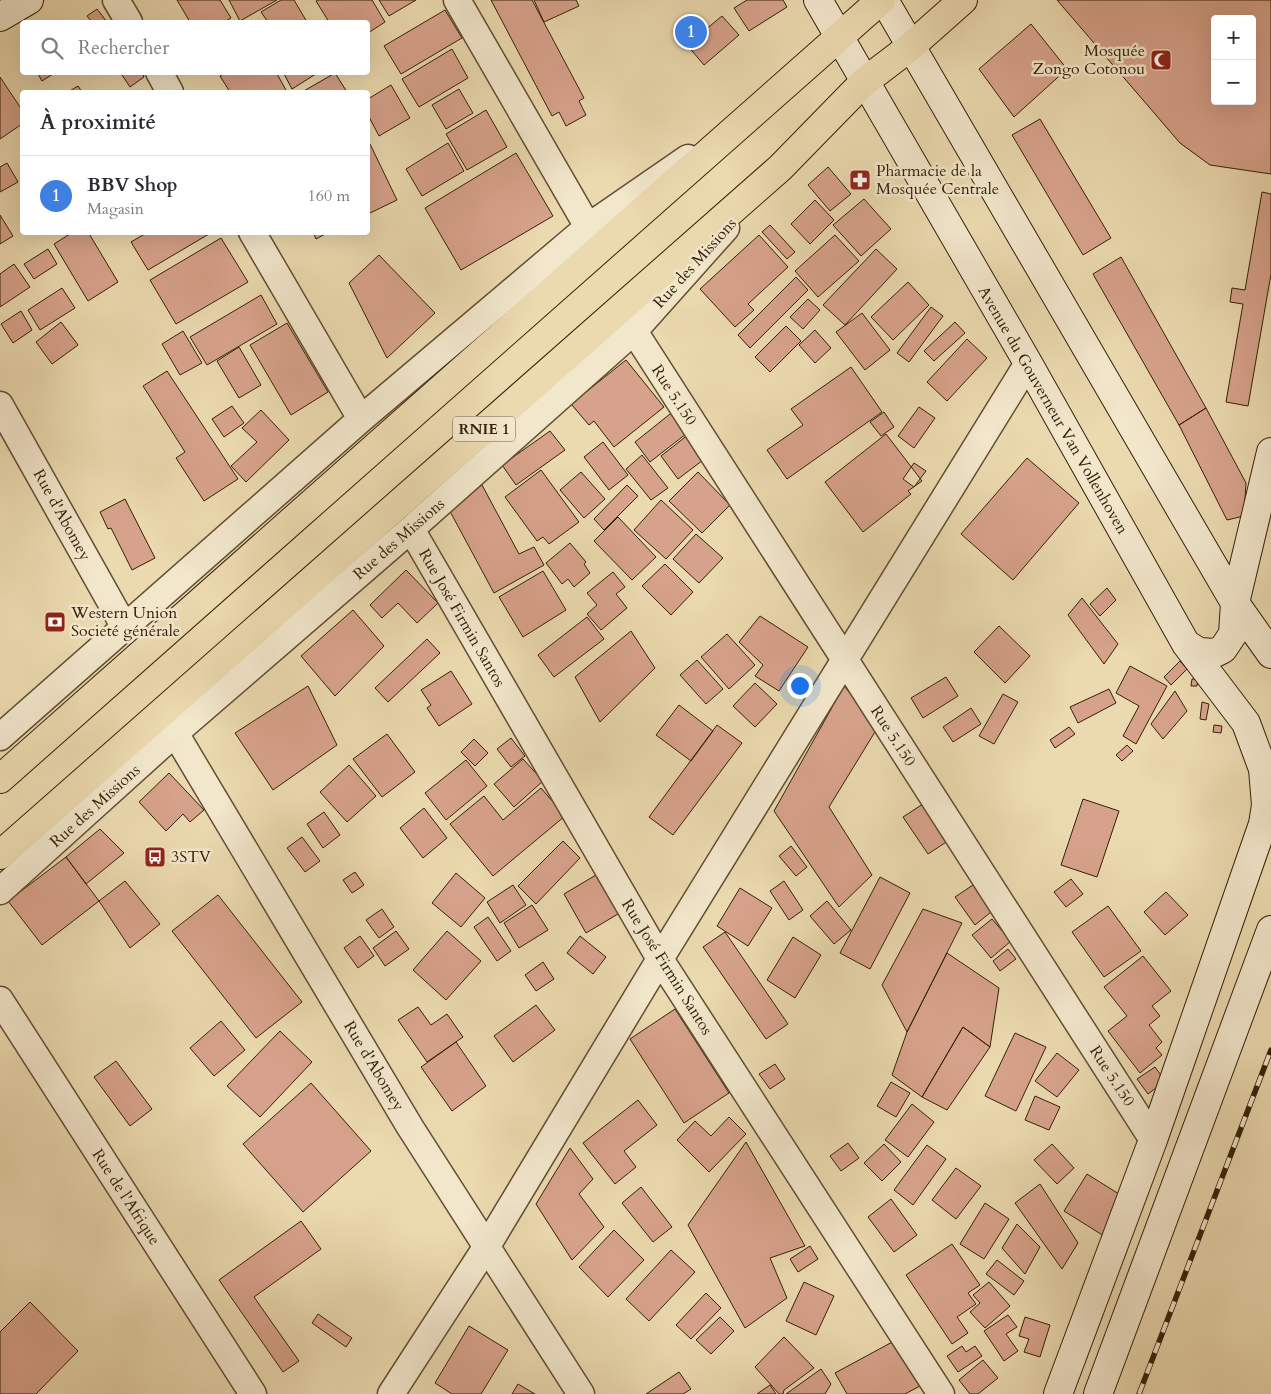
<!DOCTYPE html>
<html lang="fr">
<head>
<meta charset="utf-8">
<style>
	:root { --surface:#fff; --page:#f2f2f3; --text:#2b2b33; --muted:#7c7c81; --line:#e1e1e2; --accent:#1a73e8 }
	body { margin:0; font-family:Cardo,serif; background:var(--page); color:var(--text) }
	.controls { position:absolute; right:15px; top:15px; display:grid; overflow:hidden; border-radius:5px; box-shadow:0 5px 20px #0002 }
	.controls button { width:45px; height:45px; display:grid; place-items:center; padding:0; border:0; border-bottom:1px solid var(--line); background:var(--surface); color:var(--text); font:25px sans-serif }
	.you { position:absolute; left:799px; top:685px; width:18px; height:18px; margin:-12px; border:4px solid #fff; border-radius:50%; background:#1a73e8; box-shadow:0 0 0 8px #1a73e833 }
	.badge { display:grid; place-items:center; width:32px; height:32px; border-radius:50%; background:var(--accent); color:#fff; font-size:16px; font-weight:700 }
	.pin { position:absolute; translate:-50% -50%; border:2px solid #fff; box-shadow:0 1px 5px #0006 }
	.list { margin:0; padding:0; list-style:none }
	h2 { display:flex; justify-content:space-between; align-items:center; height:65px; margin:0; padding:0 20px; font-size:21px }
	h2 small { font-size:16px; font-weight:400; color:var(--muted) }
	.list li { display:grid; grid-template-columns:32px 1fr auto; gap:15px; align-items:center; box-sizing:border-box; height:80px; padding:0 20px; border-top:1px solid var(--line) }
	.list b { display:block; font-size:19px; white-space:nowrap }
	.list p { margin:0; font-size:16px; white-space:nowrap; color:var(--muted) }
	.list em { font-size:16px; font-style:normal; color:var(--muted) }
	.icon { flex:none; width:28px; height:28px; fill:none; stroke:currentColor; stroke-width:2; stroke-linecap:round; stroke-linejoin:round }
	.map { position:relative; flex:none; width:1271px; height:1394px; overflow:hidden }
	.search { position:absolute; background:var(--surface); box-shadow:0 5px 20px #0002; left:20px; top:20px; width:350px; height:55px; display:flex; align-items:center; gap:12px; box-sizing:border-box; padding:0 18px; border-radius:5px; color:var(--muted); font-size:19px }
	.panel { position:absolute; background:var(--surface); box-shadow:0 5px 20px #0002; left:20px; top:90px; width:350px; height:145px; border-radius:5px }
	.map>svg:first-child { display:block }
	.building { fill:#d7a28b; stroke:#342007; fill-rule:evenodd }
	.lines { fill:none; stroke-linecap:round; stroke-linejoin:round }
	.street-casing { stroke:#624e31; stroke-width:29 }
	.secondary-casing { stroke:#342007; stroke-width:30 }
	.highway-casing { stroke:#342007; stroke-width:30 }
	.street { stroke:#f2e6cb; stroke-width:26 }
	.secondary { stroke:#f2e6cb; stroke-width:28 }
	.highway { stroke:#ebd9af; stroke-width:28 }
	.rail-casing { stroke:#342007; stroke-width:5.5 }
	.rail { stroke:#f2e6cb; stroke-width:4; stroke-dasharray:11; stroke-linecap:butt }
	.labels { text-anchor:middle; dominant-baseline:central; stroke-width:5; stroke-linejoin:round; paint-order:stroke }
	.shield { fill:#f2e6cb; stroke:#6d5b42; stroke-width:1 }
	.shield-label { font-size:15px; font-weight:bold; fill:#342007 }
	.poi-label { font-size:16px; fill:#342007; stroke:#f2e6cb; text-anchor:start }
	.street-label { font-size:16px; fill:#342007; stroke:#f2e6cb }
</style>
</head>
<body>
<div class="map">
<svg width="1271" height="1394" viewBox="0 0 1271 1394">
	<rect width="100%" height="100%" fill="#ebd9af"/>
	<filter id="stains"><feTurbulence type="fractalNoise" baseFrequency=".004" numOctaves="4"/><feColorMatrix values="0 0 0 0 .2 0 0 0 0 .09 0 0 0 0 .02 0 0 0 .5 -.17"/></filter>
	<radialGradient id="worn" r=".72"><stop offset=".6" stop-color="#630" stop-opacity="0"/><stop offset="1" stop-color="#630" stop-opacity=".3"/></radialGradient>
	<path class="building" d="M177,0H220L231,18L224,22H190Z
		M229,0H277L240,21Z
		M281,0H294L307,22H268L261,12Z
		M318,0H372L385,22L368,33V22H329L316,1Z
		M379,0H416L389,16Z
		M491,0H532L584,98L579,101L586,115L566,126L559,112L552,116Z
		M534,0H576L579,6L544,22Z
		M747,0H783L787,7L749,31L734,8Z
		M1057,0H1271V174L1210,165L1180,143ZM1215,19H1252V101H1215Z
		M97,9L107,22H92L87,16Z
		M445,10L462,38L401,74L384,46Z
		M722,16L739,35L704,65L687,45Z
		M1031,24L1067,69L1014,117L979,69Z
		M452,49L468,78L419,107L402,79Z
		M37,72H56L42,81Z
		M120,72H142L144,77L130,87Z
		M226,72H276L287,92H230L220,76Z
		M283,72H319L292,89Z
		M335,73L347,92H302Z
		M0,77L22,110V124L0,139Z
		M391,85L410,118L379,136L368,115V99Z
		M78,86L82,92H68Z
		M459,89L473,113L446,129L432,105Z
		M486,110L507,147L467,170L446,134Z
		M1040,119L1111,238L1083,255L1012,135Z
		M448,143L464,171L422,196L406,169Z
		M370,144L397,200L368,214V146Z
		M516,153L553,216L461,270L425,208Z
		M7,163L18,182L0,192V167Z
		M828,167L851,194L830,211L808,185Z
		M1262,192L1271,194V274L1248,406L1226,402L1243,304L1230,302L1232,288L1245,290Z
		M864,199L891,229L861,256L833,225Z
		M815,200L834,220L810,244L791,224Z
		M0,215L13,236L0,244Z
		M770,225L795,252L787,259L762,232Z
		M73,232H88L118,282L88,301L54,244Z
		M148,232H208L209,234L148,270L131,242Z
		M313,232H329L316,239Z
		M759,235L788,267L748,304L754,310L735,327L700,289Z
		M835,235L859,261L818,297L795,271Z
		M221,238L248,282L176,324L150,280Z
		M48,249L57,264L34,279L24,264Z
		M876,249L897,269L845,325L823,305Z
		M379,255L435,313L387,358L349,283Z
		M1121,257L1206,408L1179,425L1093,274Z
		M14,264L30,287L0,307V274Z
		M796,277L808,290L750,348L738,335Z
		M908,282L929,305L893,340L871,317Z
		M62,288L75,308L40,330L28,310Z
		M261,295L277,324L207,365L190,337Z
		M808,299L820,310L803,329L790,317Z
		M931,307L943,316L909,362L897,353Z
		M21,311L32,330L13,343L1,324Z
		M862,313L890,350L865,370L836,332Z
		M61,322L78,345L52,364L36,342Z
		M955,322L965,333L934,361L924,351Z
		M287,323L328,392L291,415L250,345Z
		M786,326L801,341L770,372L755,357Z
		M815,330L831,348L815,363L799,345Z
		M183,331L202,363L180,375L162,344Z
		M967,339L987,358L947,401L927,382Z
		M239,347L261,385L239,398L217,361Z
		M626,360L664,407L614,447L594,421L589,425L571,404Z
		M851,367L882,412L787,479L767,450L803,425L791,409Z
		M167,371L238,479L204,501L176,458L185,452L143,386Z
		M232,406L244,423L224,437L212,419Z
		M919,407L935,418L914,448L898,436Z
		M1206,408L1246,483L1244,516L1227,520L1179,425Z
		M261,410L289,440L246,482L231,466L257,442L242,428Z
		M675,410L691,430L650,462L635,442Z
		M884,412L894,427L881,436L870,422Z
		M550,431L565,450L516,485L502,465Z
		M689,434L707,457L678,479L661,456Z
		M886,434L922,481L908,491L911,494L863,532L825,482Z
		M603,442L628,475L609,490L584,457Z
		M642,455L668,488L651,500L626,469Z
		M1027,458L1079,503L1013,580L961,534Z
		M914,463L926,471L914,487L903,479Z
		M541,470L579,522L549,544L543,537L537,541L505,497Z
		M581,472L605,499L584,518L560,490Z
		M698,472L730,505L702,533L669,501Z
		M482,485L519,554L534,547L544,565L494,593L446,504Z
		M627,485L638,496L604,530L594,519Z
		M125,499L155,558L132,570L111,528L108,529L100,512Z
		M661,500L693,530L666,559L634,530Z
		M618,517L656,557L632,580L594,541Z
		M696,534L723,558L699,583L673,559Z
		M570,543L586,562L584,564L590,573L574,587L568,579L562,584L546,563Z
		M665,564L693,592L671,615L642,586Z
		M406,570L438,603L417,623L398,603L382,618L370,605Z
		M543,571L566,610L523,637L499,597Z
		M613,572L625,587L616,594L627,608L601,630L587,614L597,605L587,593Z
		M1107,588L1116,600L1100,616L1090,604Z
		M1082,598L1118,644L1104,664L1068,615Z
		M353,610L384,646L335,696L301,656Z
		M760,616L808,647L779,691L755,676L763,665L739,642Z
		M587,617L604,639L554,677L538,655Z
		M999,626L1030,656L1005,683L974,652Z
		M631,631L655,668L600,722L575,677Z
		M727,634L755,665L729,689L701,657Z
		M427,639L440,653L388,702L375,688Z
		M697,660L723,689L706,704L680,675Z
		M1180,661L1187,669L1171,685L1164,677Z
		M1130,666L1167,686L1136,744L1123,736L1139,706L1116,693Z
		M451,671L472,704L439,726L427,708L431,705L421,690Z
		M946,677L958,696L923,718L911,698Z
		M1192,679H1198L1197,686H1191Z
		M755,683L777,704L755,727L733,706Z
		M308,686L337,745L273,790L235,733Z
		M844,686L878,727L829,807L872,875L839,907L774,811Z
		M1109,689L1116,703L1078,723L1070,707Z
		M1175,691L1187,711L1163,739L1151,724Z
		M1003,694L1018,702L994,744L979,736Z
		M1202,702L1209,704L1206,720L1200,719Z
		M679,705L713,731L691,761L656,735Z
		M971,708L981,724L953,742L943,727Z
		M717,725L742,743L673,835L649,817Z
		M1214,725L1222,726L1221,733L1213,732Z
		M1069,727L1075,734L1055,748L1050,740Z
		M387,734L415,772L382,797L353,759Z
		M511,738L525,756L511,767L497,749Z
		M474,739L488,753L475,766L461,752Z
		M1127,745L1133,751L1122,761L1116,755Z
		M523,759L543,781L514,807L494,784Z
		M466,760L487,786L446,820L425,793Z
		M349,765L376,796L347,822L320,792Z
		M169,773L204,810L190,822L183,814L166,831L139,802Z
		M541,788L565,816L493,876L450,824L484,796L503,820Z
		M1083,799L1119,811L1097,877L1061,865Z
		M929,800L954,837L928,854L903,817Z
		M424,808L447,838L423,858L400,828Z
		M324,812L340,835L323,848L307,824Z
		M100,829L124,853L86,884L66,857Z
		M302,837L320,861L305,872L287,848Z
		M563,841L580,858L536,904L518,886Z
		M791,846L807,867L796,876L779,856Z
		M66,857L99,901L42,945L8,901Z
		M355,872L364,885L352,893L343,880Z
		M601,872L623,911L586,933L564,894Z
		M456,873L485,898L461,927L432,903Z
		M880,877L910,893L870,969L840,953Z
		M1071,879L1083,894L1066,907L1054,892Z
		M125,881L160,924L130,948L99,901Z
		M784,881L803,910L789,920L770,891Z
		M513,885L526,905L500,923L487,902Z
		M973,885L991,912L975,925L955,897Z
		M740,888L772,908L748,946L717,926Z
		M1166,892L1188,915L1165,935L1144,912Z
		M218,895L302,1002L256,1038L172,931Z
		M827,901L851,930L834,944L810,916Z
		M532,905L548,930L519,948L504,923Z
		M1108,906L1141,951L1104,977L1072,932Z
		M382,909L394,927L379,938L366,920Z
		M923,909L962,923L907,1032L882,985Z
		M488,917L511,951L497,961L474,927Z
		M992,919L1011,941L991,958L972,935Z
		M396,931L409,949L385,966L373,948Z
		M447,931L481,961L446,1000L413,970Z
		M725,932L788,1024L766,1039L703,947Z
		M360,936L374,956L358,968L344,948Z
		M580,936L606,957L593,974L567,953Z
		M793,937L821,955L795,998L767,980Z
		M1008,949L1016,959L1000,971L993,961Z
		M947,953L999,988L990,1047L963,1027L922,1097L892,1075L907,1032Z
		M1143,956L1171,991L1152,1006L1160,1016L1149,1025L1162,1042L1156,1048L1162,1055L1140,1073L1108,1031L1127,1016L1104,987Z
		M543,962L554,979L536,991L525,975Z
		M536,1005L555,1030L513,1062L494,1036Z
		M418,1007L431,1025L447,1014L463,1037L427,1062L398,1020Z
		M675,1009L729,1093L684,1123L630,1039Z
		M221,1021L245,1050L214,1076L190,1048Z
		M963,1027L990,1047L947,1110L922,1097Z
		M280,1031L312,1062L260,1117L227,1086Z
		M1015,1033L1046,1047L1016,1111L985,1096Z
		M456,1042L486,1086L452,1111L421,1067Z
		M1057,1053L1079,1070L1057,1097L1035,1081Z
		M116,1061L152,1109L130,1126L94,1077Z
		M775,1064L785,1079L770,1089L759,1074Z
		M1155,1067L1165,1081L1148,1094L1137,1079Z
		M891,1082L910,1093L896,1117L877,1106Z
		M311,1083L371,1151L303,1212L243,1144Z
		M1035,1096L1060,1107L1049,1130L1025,1120Z
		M638,1100L657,1125L624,1151L636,1167L615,1184L583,1143Z
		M912,1104L934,1122L908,1157L885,1140Z
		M729,1117L746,1134L709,1172L677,1140L695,1121L711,1136Z
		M746,1142L805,1246L770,1258L787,1298L745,1328L688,1225Z
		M848,1143L859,1158L841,1171L830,1156Z
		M884,1144L901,1162L882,1181L864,1163Z
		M1052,1144L1074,1168L1057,1184L1034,1160Z
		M927,1145L946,1159L913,1205L894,1190Z
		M570,1148L593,1179L579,1194L604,1227L572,1260L536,1204Z
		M956,1168L981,1186L956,1219L932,1200Z
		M1087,1174L1127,1199L1104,1236L1064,1211Z
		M1040,1184L1078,1243L1062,1269L1015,1203Z
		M641,1187L672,1227L653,1242L622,1203Z
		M891,1199L917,1235L894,1252L868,1217Z
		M985,1203L1009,1219L984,1259L960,1244Z
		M301,1221L321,1249L254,1297L299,1361L283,1372L219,1280Z
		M1017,1224L1040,1247L1025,1274L1002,1248Z
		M614,1230L644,1260L608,1297L579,1267Z
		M952,1244L980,1285L968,1293L976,1304L957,1317L968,1333L952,1344L906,1275Z
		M810,1246L818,1259L798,1272L790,1259Z
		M671,1250L695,1272L649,1321L626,1299Z
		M997,1260L1024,1281L1014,1295L986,1274Z
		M804,1282L834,1296L816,1335L786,1321Z
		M989,1282L1010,1306L985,1328L970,1312L980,1303L973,1295Z
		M706,1293L721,1308L691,1339L676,1325Z
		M30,1302L78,1351L36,1394H0V1332Z
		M318,1314L352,1338L346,1347L312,1323Z
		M1008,1315L1017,1327L1006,1334L1018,1351L1004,1361L984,1331Z
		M720,1317L734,1331L711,1354L696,1340Z
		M1025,1317L1050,1325L1040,1357L1024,1352L1029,1339L1019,1336Z
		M469,1326L508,1350L481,1394H452L435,1383Z
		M784,1337L814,1368L784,1390L783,1394H779L755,1367Z
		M896,1340L920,1386L905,1394H847L835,1373Z
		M962,1346L966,1352L975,1346L982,1356L958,1372L947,1356Z
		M983,1360L998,1378L978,1394H970L959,1380Z
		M821,1369L831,1384L825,1394H786Z
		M679,1372L691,1389L683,1394H646Z
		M518,1384L535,1394H512Z
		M770,1385L776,1394H757Z"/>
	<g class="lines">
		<g class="street-casing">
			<path id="street" d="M116,0L129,22
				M457,0L588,227
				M159,72L170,92
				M252,232L361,419
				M634,331L1153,1140
				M0,405L124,626
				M411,529L660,959L941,1394
				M175,733L410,1127L581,1394
				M0,737L361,419L588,227L688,158
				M0,891L175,733L411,529L634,331L726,228
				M0,1000L253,1394
				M391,1394L487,1246L660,959L1028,363"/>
		</g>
		<g class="secondary-casing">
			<path id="secondary" d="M818,0L1028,363L1186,644L1246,723L1263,769L1266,805L1263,824L1153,1140L1058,1394
				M884,0L1235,603L1271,654
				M0,17L29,0
				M1186,644L1199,652L1215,653L1223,649L1233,634L1235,603L1271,452
				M1098,1394L1271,930"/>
		</g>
		<g class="highway-casing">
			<path id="highway" d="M0,779L881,0
				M0,855L780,168L864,82L910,47L963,0"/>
		</g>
		<use href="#street" class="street"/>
		<use href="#secondary" class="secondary"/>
		<use href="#highway" class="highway"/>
		<g class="rail-casing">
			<path id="rail" d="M1139,1394L1271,1050"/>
		</g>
		<use href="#rail" class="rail"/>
	</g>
	<defs>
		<g id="mosque-square" transform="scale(1.125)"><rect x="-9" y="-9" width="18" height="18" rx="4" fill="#8f2418" stroke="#f2e6cb"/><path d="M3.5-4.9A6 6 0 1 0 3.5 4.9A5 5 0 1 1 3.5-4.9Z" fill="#fff"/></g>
		<g id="pharmacy-square" transform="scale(1.125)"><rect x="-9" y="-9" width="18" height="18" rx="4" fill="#8f2418" stroke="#f2e6cb"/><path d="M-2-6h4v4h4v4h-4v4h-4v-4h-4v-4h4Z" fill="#fff"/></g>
		<g id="bank-square" transform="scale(1.125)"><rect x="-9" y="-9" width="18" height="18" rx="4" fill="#8f2418" stroke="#f2e6cb"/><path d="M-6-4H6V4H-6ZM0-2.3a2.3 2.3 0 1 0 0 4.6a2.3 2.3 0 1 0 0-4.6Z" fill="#fff"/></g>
		<g id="bus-square" transform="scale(1.125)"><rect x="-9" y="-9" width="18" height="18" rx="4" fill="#8f2418" stroke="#f2e6cb"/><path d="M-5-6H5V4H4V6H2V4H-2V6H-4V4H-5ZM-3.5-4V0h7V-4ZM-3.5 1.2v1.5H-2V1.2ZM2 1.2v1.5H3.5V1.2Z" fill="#fff"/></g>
	</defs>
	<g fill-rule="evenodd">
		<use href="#mosque-square" x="1161" y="60"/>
		<use href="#pharmacy-square" x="860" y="180"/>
		<use href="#bank-square" x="55" y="622"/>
		<use href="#bus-square" x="155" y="857"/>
	</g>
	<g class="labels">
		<rect class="shield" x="453" y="416.5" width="62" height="25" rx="4"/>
		<g class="shield-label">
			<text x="484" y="429">RNIE 1</text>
		</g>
		<g class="poi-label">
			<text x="1145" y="51" text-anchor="end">Mosquée<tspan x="1145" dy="18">Zongo Cotonou</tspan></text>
			<text x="876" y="171">Pharmacie de la<tspan x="876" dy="18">Mosquée Centrale</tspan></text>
			<text x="71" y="613">Western Union<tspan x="71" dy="18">Societé générale</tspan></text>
			<text x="171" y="857">3STV</text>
		</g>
		<g class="street-label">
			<text transform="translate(695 263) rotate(-48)">Rue des Missions</text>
			<text transform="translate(674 395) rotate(57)">Rue 5.150</text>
			<text transform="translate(1053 410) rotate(60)">Avenue du Gouverneur Van Vollenhoven</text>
			<text transform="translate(62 515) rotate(61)">Rue d'Abomey</text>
			<text transform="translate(399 539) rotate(-41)">Rue des Missions</text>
			<text transform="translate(462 618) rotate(60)">Rue José Firmin Santos</text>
			<text transform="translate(893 736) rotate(57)">Rue 5.150</text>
			<text transform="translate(95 806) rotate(-42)">Rue des Missions</text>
			<text transform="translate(667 967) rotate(58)">Rue José Firmin Santos</text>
			<text transform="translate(374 1066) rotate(59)">Rue d'Abomey</text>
			<text transform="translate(1112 1076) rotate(57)">Rue 5.150</text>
			<text transform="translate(126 1197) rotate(57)">Rue de l'Afrique</text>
		</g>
	</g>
	<rect width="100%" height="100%" filter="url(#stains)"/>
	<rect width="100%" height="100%" fill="url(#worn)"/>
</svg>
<div class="controls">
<button>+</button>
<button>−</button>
</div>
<div class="you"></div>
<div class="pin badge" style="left:691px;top:32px;background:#3f7fe0">1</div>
<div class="search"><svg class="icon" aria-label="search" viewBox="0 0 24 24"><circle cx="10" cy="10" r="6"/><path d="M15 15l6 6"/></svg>Rechercher</div>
<section class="panel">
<h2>À proximité<small></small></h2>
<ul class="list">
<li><span class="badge" style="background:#3f7fe0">1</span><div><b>BBV Shop</b><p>Magasin</p></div><em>160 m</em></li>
</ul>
</section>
</div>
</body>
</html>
